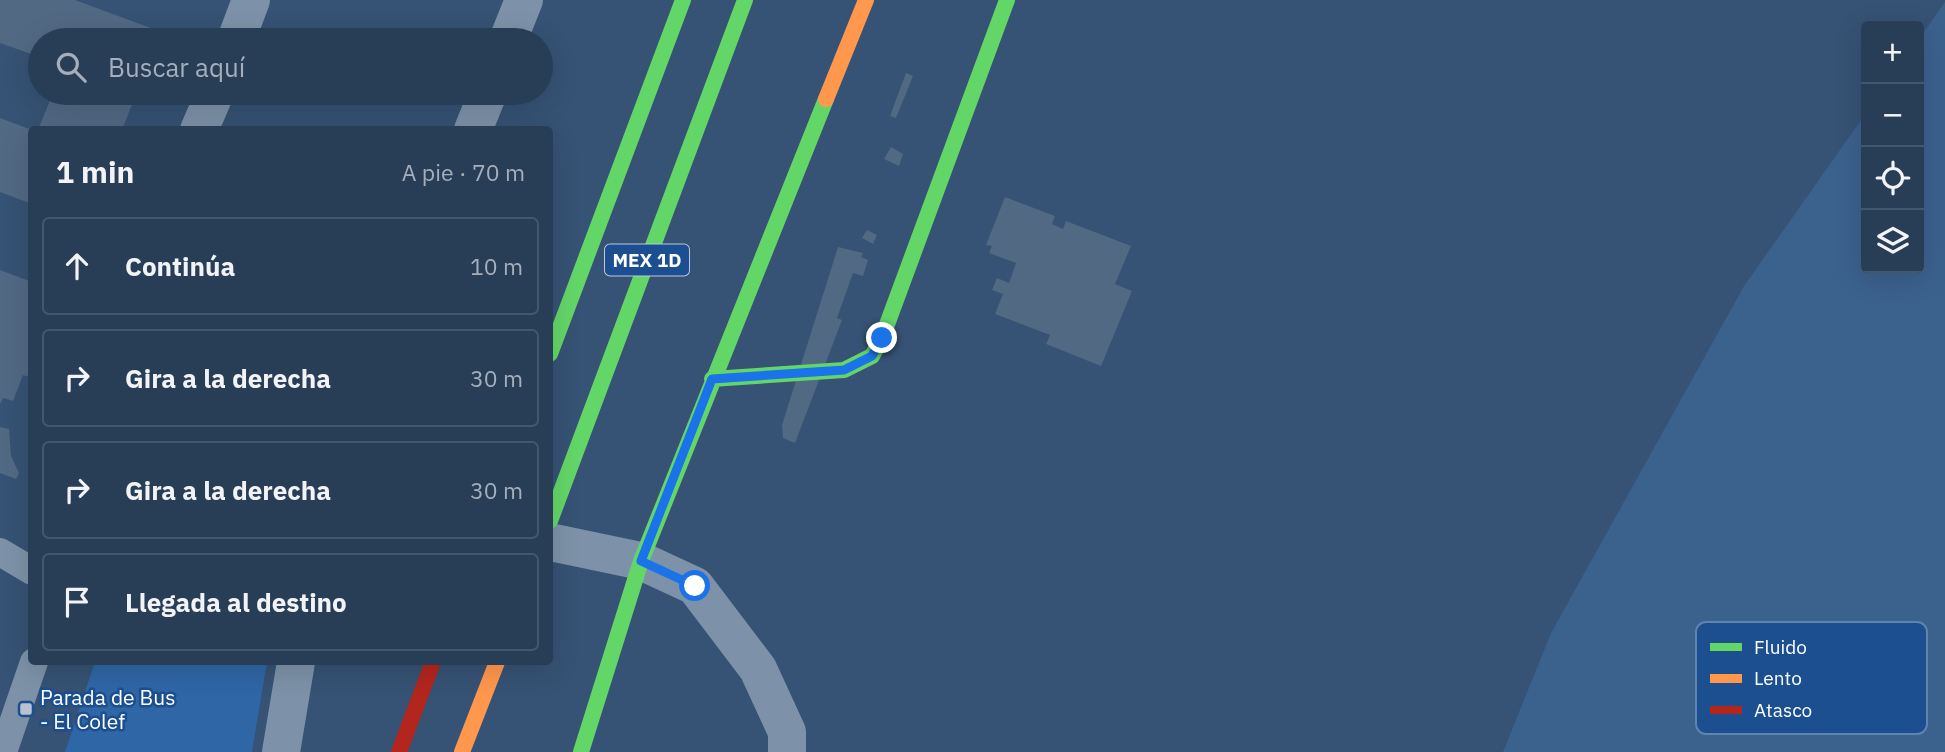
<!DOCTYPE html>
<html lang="es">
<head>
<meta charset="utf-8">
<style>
	:root { --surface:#283e57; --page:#344961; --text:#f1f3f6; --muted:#a5aeba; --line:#44576d }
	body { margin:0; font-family:"IBM Plex Sans",sans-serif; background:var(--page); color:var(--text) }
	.controls { position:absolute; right:21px; top:21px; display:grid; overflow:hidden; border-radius:7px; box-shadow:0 7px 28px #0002 }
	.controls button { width:63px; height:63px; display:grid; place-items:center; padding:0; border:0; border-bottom:2px solid var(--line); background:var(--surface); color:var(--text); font:35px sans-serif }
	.stop { position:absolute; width:21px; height:21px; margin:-16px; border:5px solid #1a73e8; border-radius:50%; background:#fff }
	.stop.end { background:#1a73e8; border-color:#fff; box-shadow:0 2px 7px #0008 }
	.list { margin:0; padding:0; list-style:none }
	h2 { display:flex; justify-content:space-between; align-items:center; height:91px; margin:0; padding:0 28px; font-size:30px }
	h2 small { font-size:23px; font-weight:400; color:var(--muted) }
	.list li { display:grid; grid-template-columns:46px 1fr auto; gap:21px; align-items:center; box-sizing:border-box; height:98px; margin:0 14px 14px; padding:0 14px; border:2px solid var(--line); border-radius:7px }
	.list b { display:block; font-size:26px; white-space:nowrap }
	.list em { font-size:23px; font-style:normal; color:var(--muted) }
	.icon { flex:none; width:38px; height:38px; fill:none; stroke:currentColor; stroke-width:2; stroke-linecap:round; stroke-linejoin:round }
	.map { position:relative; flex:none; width:1945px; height:752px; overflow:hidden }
	.search { position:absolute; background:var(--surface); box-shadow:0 7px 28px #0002; left:28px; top:28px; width:525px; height:77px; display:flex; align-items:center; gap:18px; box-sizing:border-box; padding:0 24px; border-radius:38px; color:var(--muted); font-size:26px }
	.panel { position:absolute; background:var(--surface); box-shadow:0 7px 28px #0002; left:28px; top:126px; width:525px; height:539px; border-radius:7px }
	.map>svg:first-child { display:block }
	.green { fill:#2f66a5 }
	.water { fill:#3b618d }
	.building { fill:#526984 }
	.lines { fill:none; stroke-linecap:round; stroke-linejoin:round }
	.lane { stroke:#7d92a8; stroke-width:28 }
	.street { stroke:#7d92a8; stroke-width:38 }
	.fast { stroke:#63d668; stroke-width:16 }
	.slow { stroke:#ff974d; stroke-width:16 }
	.jam { stroke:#b3261e; stroke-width:16 }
	.route { stroke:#1a73e8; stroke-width:9 }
	.poi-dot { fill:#b9c2ce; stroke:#1b4f8f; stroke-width:2.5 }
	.labels { text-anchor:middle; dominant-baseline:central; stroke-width:5; stroke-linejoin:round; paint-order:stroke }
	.shield { fill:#1b4f8f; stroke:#bbcadd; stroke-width:2 }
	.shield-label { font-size:19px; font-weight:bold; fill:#fff }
	.poi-label { font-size:21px; fill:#fff; stroke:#1b4f8f; text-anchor:start }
	.key { fill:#1b4f8f; stroke:#5f84b1; stroke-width:2 }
	.key-label { font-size:19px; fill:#fff }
</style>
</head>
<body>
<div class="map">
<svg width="1945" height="752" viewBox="0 0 1945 752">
	<rect width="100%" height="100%" fill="#365274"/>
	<path class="green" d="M95,662H267L252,752H65Z"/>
	<path class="water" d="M1945,2V752H1503L1551,633L1744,286L1866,113V268H1919V39Z"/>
	<path class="building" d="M0,0H75L175,37L174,40H40V57L0,43Z
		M906,73L913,76L896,118L890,116Z
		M53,93H123L135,97L122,130H38Z
		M0,118L32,130V204L0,192Z
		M891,147L903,154L899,166L884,159Z
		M1005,197L1055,216L1052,224L1063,229L1066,221L1131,246L1115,284L1132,291L1101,366L1046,344L1050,335L995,314L1003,294L992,290L997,278L1009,283L1016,263L989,253L992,246L986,245Z
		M867,230L877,235L873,244L862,238Z
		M838,247L863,253L861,257L868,260L863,276L853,273L837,318L842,320L795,443L783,438L782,425Z
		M0,270L32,282V378L23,375L13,401L3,398L0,404Z
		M0,427L9,429L11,456L19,473L16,479L0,473Z"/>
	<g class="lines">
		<path class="lane" d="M0,552L32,571
			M3,752L34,662"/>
		<path class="street" d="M236,40L251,0
			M508,40L524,0
			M199,130L215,93
			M473,130L488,93
			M550,542L641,561L695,586L758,669L787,732V752
			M281,752L296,662"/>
		<path class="fast" d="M550,354L683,0
			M712,379L844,370L872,356L882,338L1007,0
			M550,521L745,0
			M581,752L641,561L826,99"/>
		<path class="slow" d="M826,99L866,0
			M462,752L497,662"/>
		<path class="jam" d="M399,752L433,662"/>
	</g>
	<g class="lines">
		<path class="route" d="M695,586L641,561L712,379L844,370L872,356L882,338"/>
	</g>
	<rect class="poi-dot" x="19" y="702" width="14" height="14" rx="3.5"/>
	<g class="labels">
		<rect class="shield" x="605" y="244.5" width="84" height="31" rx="5"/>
		<g class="shield-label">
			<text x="647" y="260">MEX 1D</text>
		</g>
		<g class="poi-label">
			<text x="40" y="697">Parada de Bus<tspan x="40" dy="24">- El Colef</tspan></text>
		</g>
	</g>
	<rect x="1696" y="622" width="231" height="112" rx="10" class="key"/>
	<rect x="1710" y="643" width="32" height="8" fill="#63d668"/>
	<rect x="1710" y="674" width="32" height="9" fill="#ff974d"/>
	<rect x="1710" y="706" width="32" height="8" fill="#b3261e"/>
	<g class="key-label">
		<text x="1754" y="654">Fluido</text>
		<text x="1754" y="685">Lento</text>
		<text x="1754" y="717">Atasco</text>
	</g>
</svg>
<div class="controls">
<button>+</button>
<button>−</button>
<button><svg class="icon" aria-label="locate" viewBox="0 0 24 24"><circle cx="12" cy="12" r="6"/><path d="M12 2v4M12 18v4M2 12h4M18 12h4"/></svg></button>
<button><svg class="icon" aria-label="layers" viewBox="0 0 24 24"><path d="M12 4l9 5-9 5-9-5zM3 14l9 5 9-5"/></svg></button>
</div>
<div class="stop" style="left:695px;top:586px"></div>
<div class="stop end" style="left:882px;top:338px"></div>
<div class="search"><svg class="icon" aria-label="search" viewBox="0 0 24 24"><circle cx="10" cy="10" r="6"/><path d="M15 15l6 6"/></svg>Buscar aquí</div>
<section class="panel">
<h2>1 min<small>A pie · 70 m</small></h2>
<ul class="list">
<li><svg class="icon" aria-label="ahead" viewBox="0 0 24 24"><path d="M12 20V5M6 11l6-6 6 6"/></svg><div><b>Continúa</b></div><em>10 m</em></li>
<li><svg class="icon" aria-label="right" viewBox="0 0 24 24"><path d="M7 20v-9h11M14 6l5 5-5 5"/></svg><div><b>Gira a la derecha</b></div><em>30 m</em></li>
<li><svg class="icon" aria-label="right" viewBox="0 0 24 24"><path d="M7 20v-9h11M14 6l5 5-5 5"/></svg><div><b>Gira a la derecha</b></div><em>30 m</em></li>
<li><svg class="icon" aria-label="arrive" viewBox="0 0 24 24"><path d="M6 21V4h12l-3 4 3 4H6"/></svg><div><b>Llegada al destino</b></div></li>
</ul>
</section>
</div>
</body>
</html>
